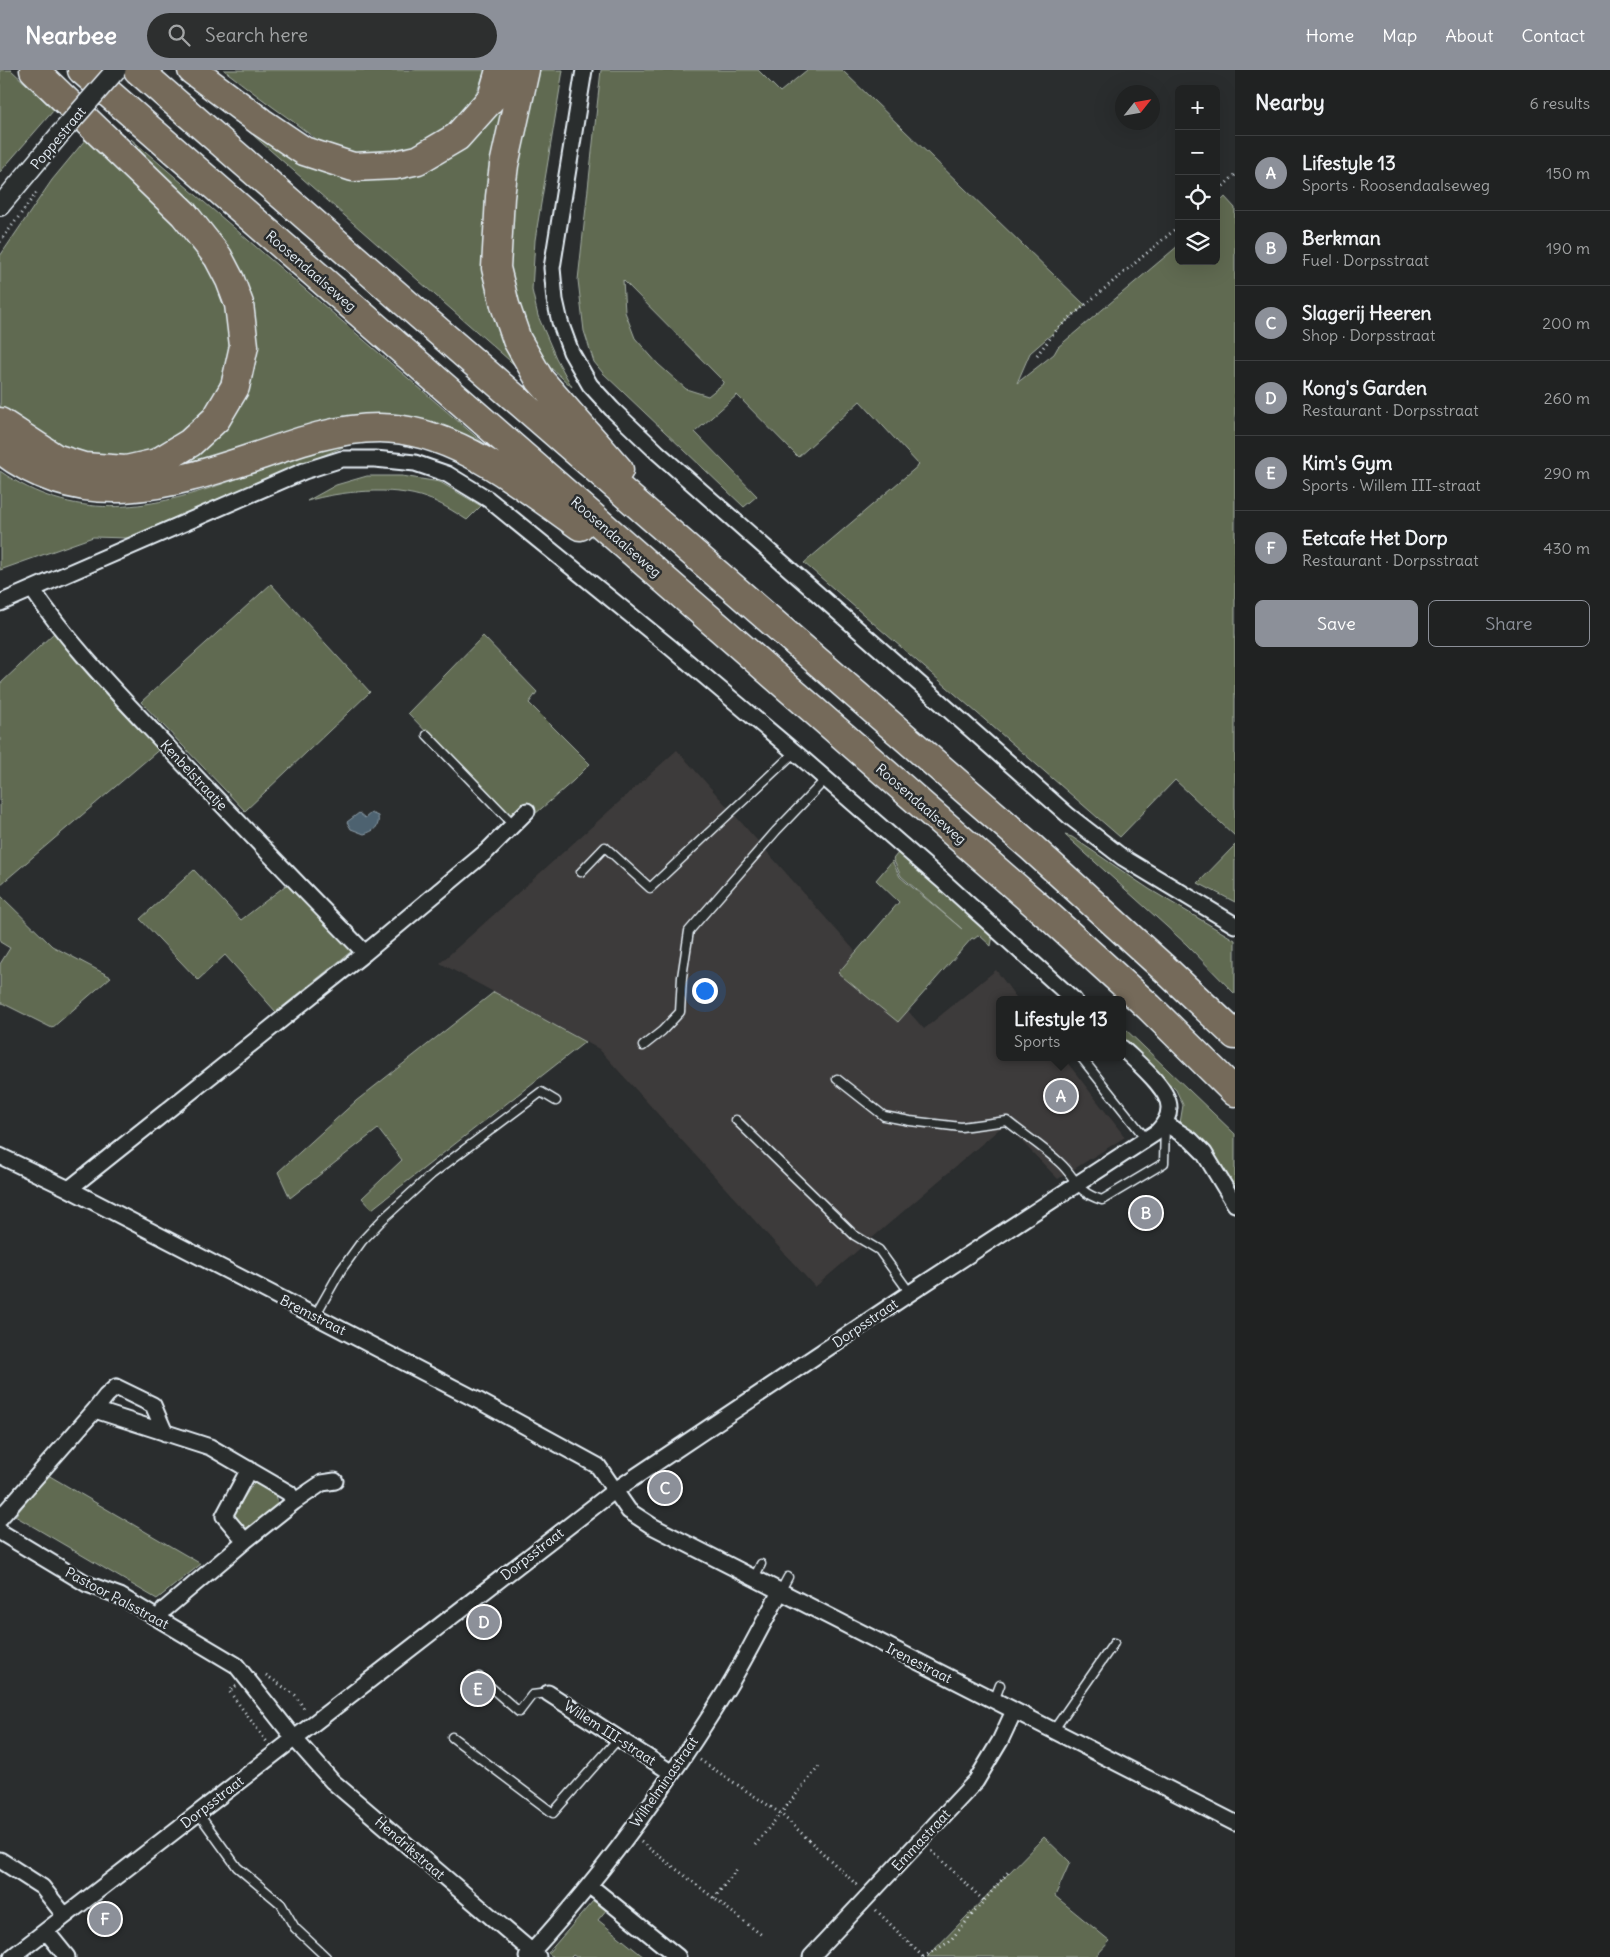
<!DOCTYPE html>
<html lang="en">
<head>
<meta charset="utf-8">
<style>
	:root { --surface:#202222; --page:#2d2f2f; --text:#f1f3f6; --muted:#a2a4a5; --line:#3d3f40; --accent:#8c9099 }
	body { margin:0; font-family:Delius,sans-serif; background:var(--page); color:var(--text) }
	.controls { position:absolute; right:15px; top:15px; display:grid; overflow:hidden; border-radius:8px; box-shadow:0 5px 20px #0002 }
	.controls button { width:45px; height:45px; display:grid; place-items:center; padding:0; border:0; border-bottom:1px solid var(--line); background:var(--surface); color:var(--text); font:25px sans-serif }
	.compass { position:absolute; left:1115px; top:15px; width:45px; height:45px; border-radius:50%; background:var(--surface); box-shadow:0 5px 20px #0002; rotate:59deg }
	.you { position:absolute; left:704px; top:920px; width:18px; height:18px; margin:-12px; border:4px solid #fff; border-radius:50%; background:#1a73e8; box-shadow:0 0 0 8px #1a73e833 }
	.badge { display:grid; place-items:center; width:32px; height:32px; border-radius:50%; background:var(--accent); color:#fff; font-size:16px; font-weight:700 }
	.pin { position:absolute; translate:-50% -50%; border:2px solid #fff; box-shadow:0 1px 5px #0006 }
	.popup { position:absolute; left:996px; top:926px; width:130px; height:65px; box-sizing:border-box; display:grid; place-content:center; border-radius:8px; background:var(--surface); filter:drop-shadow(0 1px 4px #0005); font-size:16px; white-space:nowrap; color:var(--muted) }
	.popup b { font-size:19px; color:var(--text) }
	.popup::after { content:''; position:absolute; left:50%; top:100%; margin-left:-10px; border:10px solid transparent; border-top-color:var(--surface) }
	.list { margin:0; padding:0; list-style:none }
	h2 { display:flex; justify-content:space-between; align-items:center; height:65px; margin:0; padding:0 20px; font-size:21px }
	h2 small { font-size:16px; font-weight:400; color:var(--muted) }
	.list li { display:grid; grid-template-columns:32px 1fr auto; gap:15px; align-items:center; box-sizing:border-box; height:75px; padding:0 20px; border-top:1px solid var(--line) }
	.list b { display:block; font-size:19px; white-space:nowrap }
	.list p { margin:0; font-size:16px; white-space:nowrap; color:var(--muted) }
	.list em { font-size:16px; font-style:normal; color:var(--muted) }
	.actions { display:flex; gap:10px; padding:15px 20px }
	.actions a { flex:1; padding:11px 0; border:1px solid var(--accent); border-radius:8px; text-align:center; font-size:18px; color:var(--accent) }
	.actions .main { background:var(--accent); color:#fff }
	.icon { flex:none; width:28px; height:28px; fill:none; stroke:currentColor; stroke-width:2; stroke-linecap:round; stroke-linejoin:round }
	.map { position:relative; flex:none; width:1235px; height:1887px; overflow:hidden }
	header { display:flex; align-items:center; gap:30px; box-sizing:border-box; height:70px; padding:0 25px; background:var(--accent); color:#fff }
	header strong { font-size:24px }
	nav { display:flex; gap:28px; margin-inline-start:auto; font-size:18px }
	.search { width:350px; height:45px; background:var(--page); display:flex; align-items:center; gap:12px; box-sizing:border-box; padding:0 18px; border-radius:28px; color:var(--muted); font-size:19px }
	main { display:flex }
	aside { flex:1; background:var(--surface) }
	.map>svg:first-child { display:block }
	.built { fill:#3e3b3b }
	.green { fill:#616a51; stroke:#a4aea4; fill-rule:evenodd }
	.water { fill:#4d6270; stroke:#8b9ba6 }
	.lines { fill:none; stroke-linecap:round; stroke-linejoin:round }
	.service-casing { stroke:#e8f1f8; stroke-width:11 }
	.minor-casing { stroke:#e8f1f8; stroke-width:19 }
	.tertiary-casing { stroke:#e8f1f8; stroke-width:22 }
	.motorway-casing { stroke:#e8f1f8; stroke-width:31 }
	.path { stroke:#e8f1f8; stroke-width:3; stroke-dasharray:1 4; stroke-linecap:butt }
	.service { stroke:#2a2d2e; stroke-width:8 }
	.minor { stroke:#2a2d2e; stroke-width:15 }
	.tertiary { stroke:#2a2d2e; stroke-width:19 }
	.motorway { stroke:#746a5a; stroke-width:28 }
	.tertiary-bridge-casing { stroke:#e8f1f8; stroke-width:22; stroke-linecap:butt }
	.tertiary-bridge { stroke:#2a2d2e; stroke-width:19 }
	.labels { text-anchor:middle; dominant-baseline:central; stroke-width:5; stroke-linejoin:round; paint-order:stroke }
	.street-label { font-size:14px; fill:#e8f1f8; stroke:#2a2d2e }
</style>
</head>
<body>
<header>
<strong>Nearbee</strong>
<div class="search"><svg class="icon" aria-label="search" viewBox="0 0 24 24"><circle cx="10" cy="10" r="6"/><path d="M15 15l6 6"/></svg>Search here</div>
<nav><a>Home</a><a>Map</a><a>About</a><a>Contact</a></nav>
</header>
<main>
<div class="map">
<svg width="1235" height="1887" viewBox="0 0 1235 1887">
	<rect width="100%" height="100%" fill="#2a2d2e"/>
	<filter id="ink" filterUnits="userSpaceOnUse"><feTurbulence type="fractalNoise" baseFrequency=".02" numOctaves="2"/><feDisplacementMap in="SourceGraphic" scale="10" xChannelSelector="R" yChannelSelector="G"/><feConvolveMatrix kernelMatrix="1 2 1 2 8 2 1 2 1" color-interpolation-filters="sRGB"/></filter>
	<g filter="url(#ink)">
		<path class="built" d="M677,680L924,959L996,900L1018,930H1000V987H1063L1125,1067L1058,1109L1005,1054L815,1217L599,979L440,893Z"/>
		<path class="green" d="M0,0H11L54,40L0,102Z
			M179,0L252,57L414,105C469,84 484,61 512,12L493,116L526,305Z
			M224,0H485C479,17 473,33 461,47C429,82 372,95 329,76C315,70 303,59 291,50C268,34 246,17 224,0Z
			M538,0H563L535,170L532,220L538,246L556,288L572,317L541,289L526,265L507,197L515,104Z
			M601,0H758L780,22L807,0H842L1085,235L1030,283L1017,313L1054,284L1058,277L1179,175V191H1216V136L1225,127L1235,138V766L1175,710L1120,767L804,493L919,395L860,331L798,387L737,325L695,362L757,426L744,437L603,303L594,292L584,261L578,210ZM623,210L724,312V313L708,326L686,319L658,294L635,268L625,242Z
			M131,69L496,384L414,354L157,405L182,392L252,276L163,108Z
			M85,70L143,121L187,170L218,213L227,241L230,260L229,279L225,298L218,318L208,335L193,354L174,369L152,380L123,389L76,386L0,341V186L52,110Z
			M348,375L127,468L93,467L0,500V401C73,452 146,441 225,413C266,399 305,381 348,375Z
			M367,406H402L440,412L481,436L467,450C453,441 441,433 426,428C394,416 340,421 307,431L336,415Z
			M271,514L370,622L245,741L141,632Z
			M56,561L162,677L0,815V614Z
			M483,566L537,622L529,633L590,694L573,711L519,758L408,643Z
			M1065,765L1072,767L1149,819L1235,870V924L1186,874Z
			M1235,775V832L1198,813Z
			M898,783L993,865L991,876L979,865L974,869L972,868L898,952L838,903L899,832L876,810L892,791L900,807L962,859L901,806L893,789Z
			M194,800L241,850L290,812L354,879L276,942L225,885L198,910L140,849Z
			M0,825L52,876L111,907L52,958L0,932V894L10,878L0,872Z
			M494,922L585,972L372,1139L362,1128L402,1090L378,1059L290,1128L278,1102L356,1031Z
			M1122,956L1235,1064V1123L1207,1079L1180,1053L1183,1035L1176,1020L1122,966Z
			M48,1405L201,1494L157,1529L15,1446Z
			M255,1411L276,1424L278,1434L246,1461L232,1446Z
			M1044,1767L1070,1792L1055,1826L1110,1871L1095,1887H927Z
			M593,1831L607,1839L598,1850L644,1887H576L573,1885L571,1887H553L548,1883Z"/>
		<path class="water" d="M359,743L365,748L371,743L378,746C380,757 374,761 364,764L351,759L347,752Z"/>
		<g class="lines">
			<g class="service-casing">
				<path id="service" d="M427,665L513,754
					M581,802L605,777L650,818L795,682
					M643,976L662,961L680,942L682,907L689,861L776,761L826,709
					M1081,987L1147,1070
					M837,1009L884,1046L910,1051L961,1057L1007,1051C1024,1065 1043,1077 1059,1092C1078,1109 1074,1121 1102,1130L1164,1093L1165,1055
					M736,1050L854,1165L879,1180L910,1223
					M315,1246L341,1200L362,1171L383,1149L432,1104L541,1022L556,1031
					M754,1508L761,1494
					M780,1522L788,1507
					M479,1607L519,1642L532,1625L548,1623
					M994,1631L1000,1615
					M1053,1661L1114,1573
					M452,1667L553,1743L619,1668
					M198,1743L237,1797L281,1834L295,1858L326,1887"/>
			</g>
			<g class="minor-casing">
				<path id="minor" d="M584,0L552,198L555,230L560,252L571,282L590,315L612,339L657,382L1069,746L1122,787L1235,855
					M32,519C70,575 117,623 163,672C229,743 297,813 365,883
					M0,533L304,401L342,389H375L415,393L447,404L488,429L670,577L804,690L943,811L1074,930
					M1165,1053L1191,1070L1204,1083L1235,1134
					M0,1086L69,1119L315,1246L481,1332L598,1396L629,1441L652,1456L1235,1753
					M69,1119L365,883L487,781L527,741
					M95,1340L106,1326L116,1317L153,1335L165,1363
					M294,1432L322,1413L335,1411
					M0,1448L95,1340L210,1377L289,1423L294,1432L245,1471L164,1540L159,1549
					M0,1460L2,1463L87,1514L120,1526L236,1595L294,1668L332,1711L538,1887
					M245,1471L224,1446L249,1399
					M548,1623L672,1703
					M0,1790L42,1817L65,1846
					M590,1816L678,1887
					M46,1861L67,1887
					M12,1887L614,1421L910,1223L1157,1062C1163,1056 1169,1047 1169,1038C1170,1019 1135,991 1122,978
					M527,1887C602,1806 667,1716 725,1622C745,1590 762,1555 780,1522
					M811,1887L976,1711L1000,1671L1014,1641"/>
			</g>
			<g class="tertiary-casing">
				<path id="tertiary" d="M0,136L60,64"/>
			</g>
			<g class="motorway-casing">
				<path id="motorway" d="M82,0L1050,847L1149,937L1235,1022
					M138,0L1031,777L1166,900L1235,965
					M192,0L261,52L304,81L353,97L395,95L418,90L457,67L492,28L500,0
					M525,0L504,95L500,127L496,198L505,235L517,270L540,310L619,400
					M0,352L55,388L84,397L126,400L157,393L190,373L216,349L235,317L244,276L239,234L230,210L218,187L184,144L34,0
					M0,379C82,443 169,416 258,386C298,372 337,358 379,358C454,358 521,415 580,456"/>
			</g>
			<path class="path" d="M1216,123L1235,105
				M0,172L37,122
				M1037,285L1059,257L1179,156
				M266,1605L295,1625L305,1640
				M236,1616L229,1621L267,1672
				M700,1690L780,1743L859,1817
				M641,1772L763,1866
				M755,1775L821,1694
				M932,1781L984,1831
				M714,1828L738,1798
				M876,1840L923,1887
				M923,1887L949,1872L1009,1801"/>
			<use href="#service" class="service"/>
			<use href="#minor" class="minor"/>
			<use href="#tertiary" class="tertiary"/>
			<use href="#motorway" class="motorway"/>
			<g class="tertiary-bridge-casing">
				<path id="tertiary-bridge" d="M60,64L116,0"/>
			</g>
			<use href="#tertiary-bridge" class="tertiary-bridge"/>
		</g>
	</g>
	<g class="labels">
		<g class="street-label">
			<text transform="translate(58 68) rotate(-50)">Poppestraat</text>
			<text transform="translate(311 201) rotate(41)">Roosendaalseweg</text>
			<text transform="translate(616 467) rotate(41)">Roosendaalseweg</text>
			<text transform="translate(194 705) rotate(47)">Kenbelstraatje</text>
			<text transform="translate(921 734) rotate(41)">Roosendaalseweg</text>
			<text transform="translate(313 1245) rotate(27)">Bremstraat</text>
			<text transform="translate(865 1253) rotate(-34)">Dorpsstraat</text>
			<text transform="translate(532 1484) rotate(-38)">Dorpsstraat</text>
			<text transform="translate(117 1528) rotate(28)">Pastoor Palsstraat</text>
			<text transform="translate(919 1593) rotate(27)">Irenestraat</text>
			<text transform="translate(610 1663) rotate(33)">Willem III-straat</text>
			<text transform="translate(664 1712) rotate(-55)">Wilhelminastraat</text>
			<text transform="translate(212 1732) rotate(-38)">Dorpsstraat</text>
			<text transform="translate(921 1770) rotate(-47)">Emmastraat</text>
			<text transform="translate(410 1778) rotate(41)">Hendrikstraat</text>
		</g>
	</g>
</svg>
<div class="controls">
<button>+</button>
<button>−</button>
<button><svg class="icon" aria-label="locate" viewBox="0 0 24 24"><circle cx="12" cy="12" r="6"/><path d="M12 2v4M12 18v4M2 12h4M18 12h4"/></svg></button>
<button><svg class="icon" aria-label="layers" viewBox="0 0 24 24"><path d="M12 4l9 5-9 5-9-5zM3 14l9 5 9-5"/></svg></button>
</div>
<svg class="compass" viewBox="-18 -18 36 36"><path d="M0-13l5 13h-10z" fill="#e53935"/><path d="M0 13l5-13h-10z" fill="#a2a4a5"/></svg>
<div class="you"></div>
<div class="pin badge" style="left:1061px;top:1026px">A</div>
<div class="popup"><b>Lifestyle 13</b>Sports</div>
<div class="pin badge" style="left:1146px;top:1143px">B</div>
<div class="pin badge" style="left:665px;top:1418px">C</div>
<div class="pin badge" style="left:484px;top:1552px">D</div>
<div class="pin badge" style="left:478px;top:1619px">E</div>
<div class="pin badge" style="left:105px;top:1849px">F</div>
</div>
<aside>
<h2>Nearby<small>6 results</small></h2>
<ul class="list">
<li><span class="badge">A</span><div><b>Lifestyle 13</b><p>Sports · Roosendaalseweg</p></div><em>150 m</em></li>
<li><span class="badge">B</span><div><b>Berkman</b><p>Fuel · Dorpsstraat</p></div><em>190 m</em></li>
<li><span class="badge">C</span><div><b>Slagerij Heeren</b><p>Shop · Dorpsstraat</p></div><em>200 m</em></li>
<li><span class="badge">D</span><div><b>Kong's Garden</b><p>Restaurant · Dorpsstraat</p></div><em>260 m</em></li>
<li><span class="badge">E</span><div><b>Kim's Gym</b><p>Sports · Willem III-straat</p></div><em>290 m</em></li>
<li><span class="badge">F</span><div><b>Eetcafe Het Dorp</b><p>Restaurant · Dorpsstraat</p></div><em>430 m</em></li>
</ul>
<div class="actions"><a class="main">Save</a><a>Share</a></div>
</aside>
</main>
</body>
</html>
